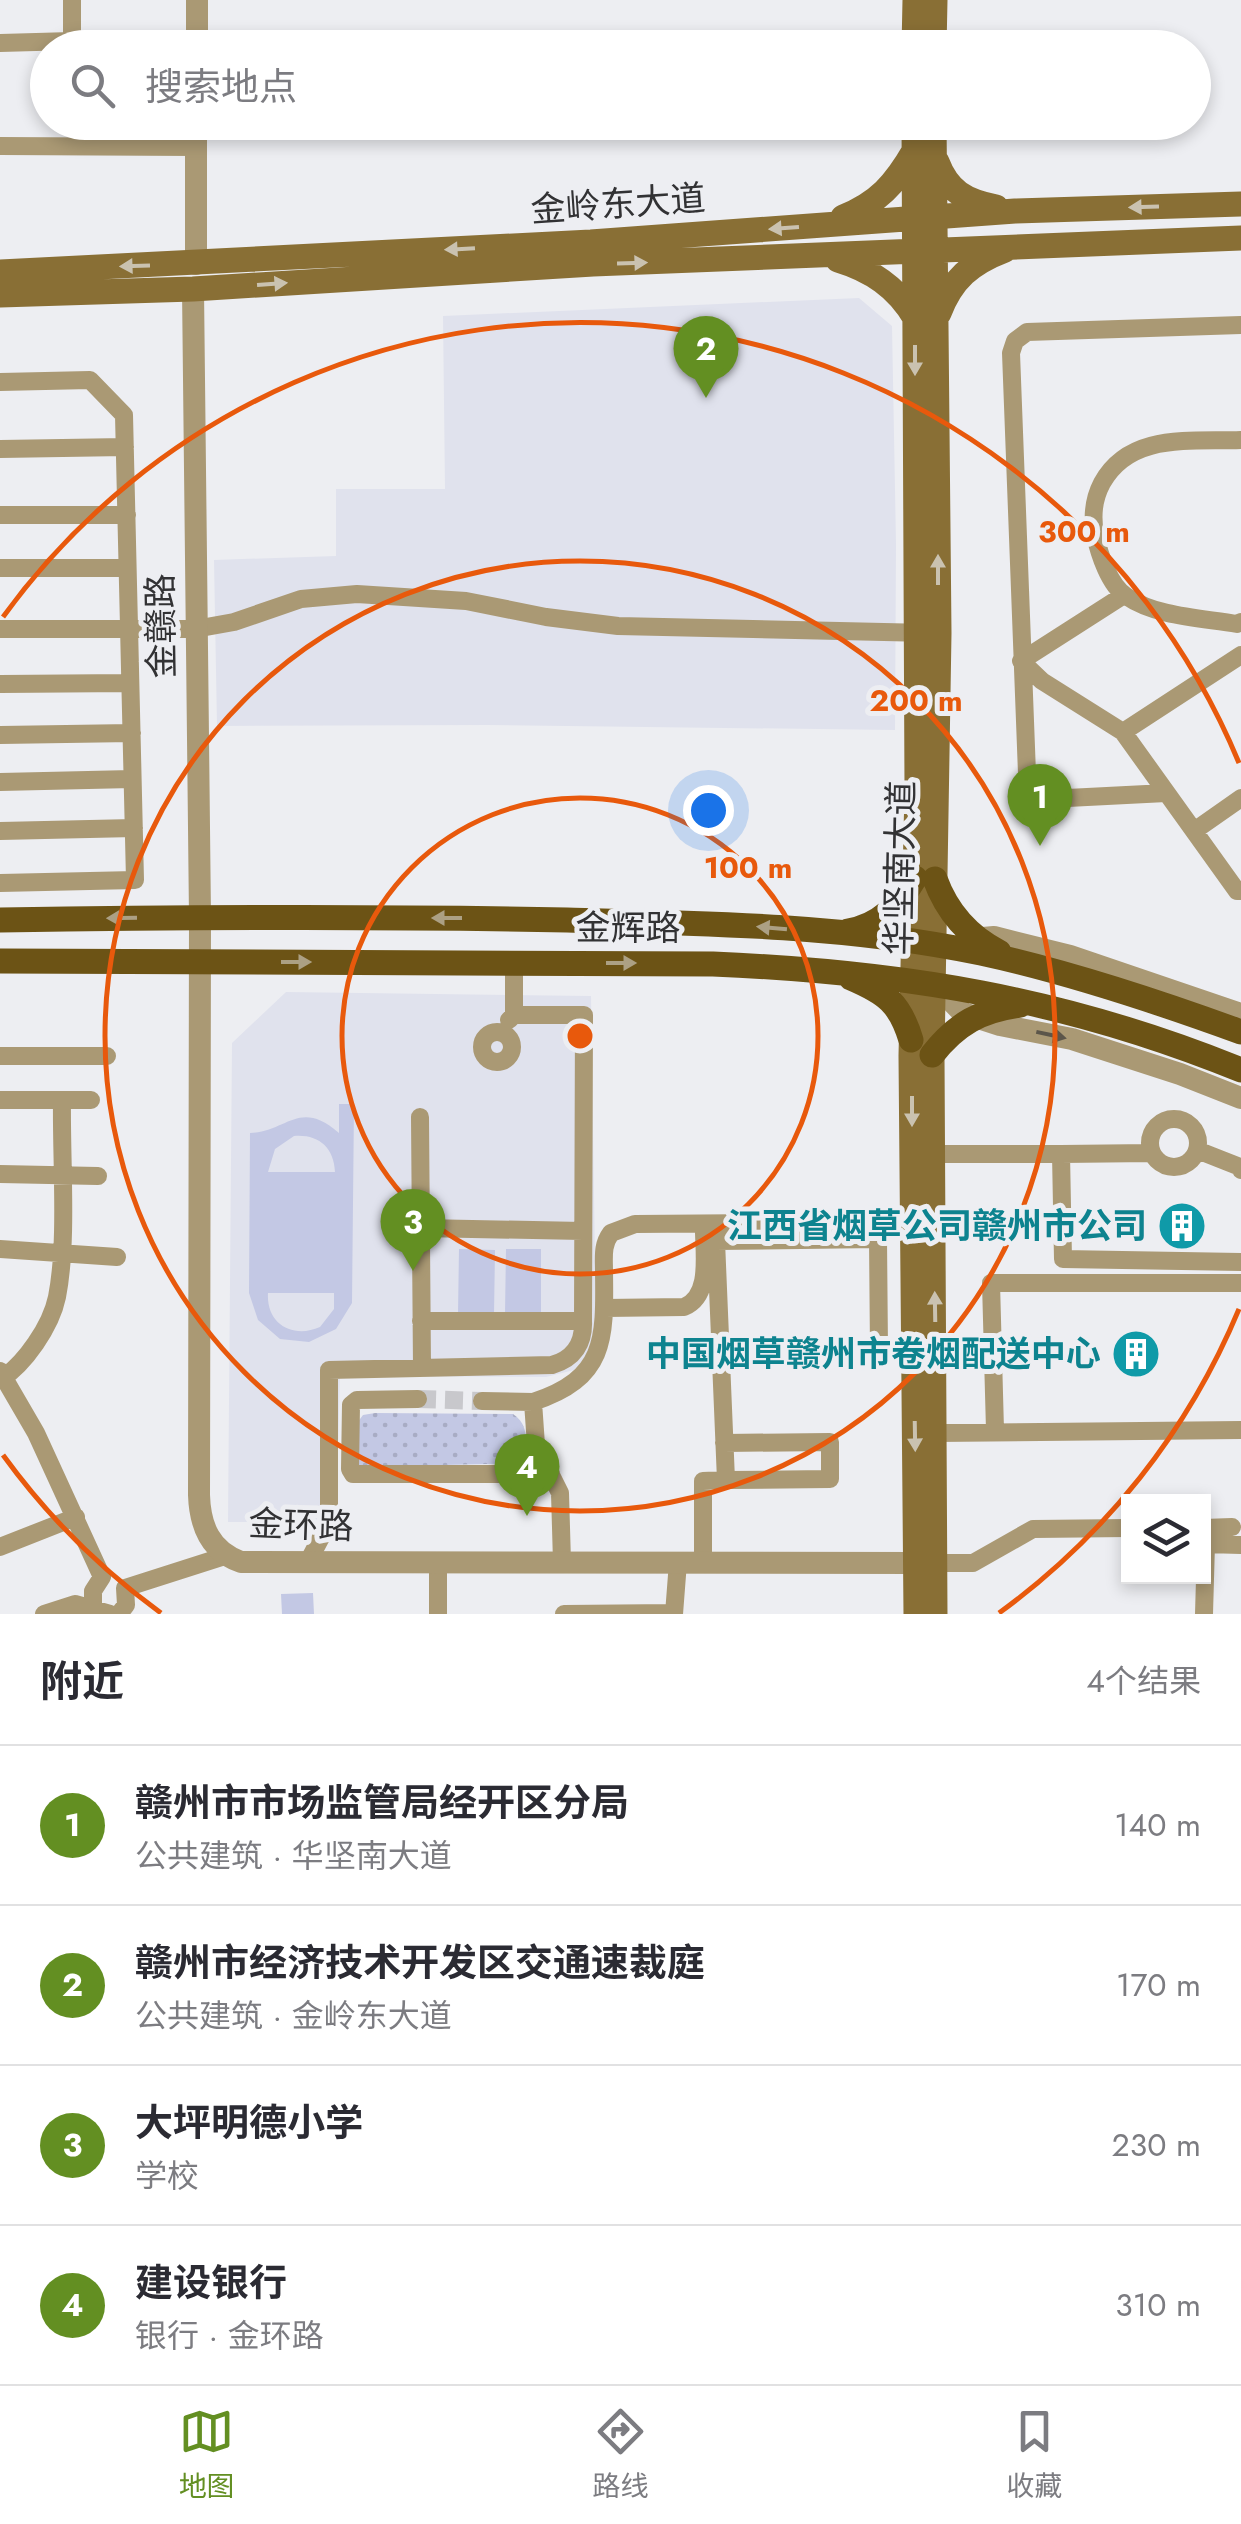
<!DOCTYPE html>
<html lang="zh">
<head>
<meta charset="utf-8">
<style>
	:root { --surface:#fff; --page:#f2f2f3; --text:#2b2b33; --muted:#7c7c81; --line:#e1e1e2; --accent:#638f22 }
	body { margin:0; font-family:Jost,"Noto Sans SC",sans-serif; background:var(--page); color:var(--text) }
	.controls { position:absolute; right:30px; bottom:30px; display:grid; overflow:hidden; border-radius:0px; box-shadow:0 5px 15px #0003 }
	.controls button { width:90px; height:90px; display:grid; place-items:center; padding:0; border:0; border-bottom:2px solid var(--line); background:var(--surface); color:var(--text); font:50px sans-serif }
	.you { position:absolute; left:708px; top:810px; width:35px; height:35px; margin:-25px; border:8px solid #fff; border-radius:50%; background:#1a73e8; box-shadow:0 0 0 15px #1a73e833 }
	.badge { display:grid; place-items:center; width:65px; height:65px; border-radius:50%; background:var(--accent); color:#fff; font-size:32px; font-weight:700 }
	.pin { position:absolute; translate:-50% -82px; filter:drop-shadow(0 2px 5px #0008) }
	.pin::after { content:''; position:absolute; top:52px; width:35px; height:30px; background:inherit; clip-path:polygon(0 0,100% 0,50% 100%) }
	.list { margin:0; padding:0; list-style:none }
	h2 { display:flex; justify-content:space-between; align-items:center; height:130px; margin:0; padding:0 40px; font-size:42px }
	h2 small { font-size:32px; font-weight:400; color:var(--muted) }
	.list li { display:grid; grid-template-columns:65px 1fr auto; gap:30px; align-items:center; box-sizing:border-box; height:160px; padding:0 40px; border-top:2px solid var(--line) }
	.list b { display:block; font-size:38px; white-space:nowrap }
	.list p { margin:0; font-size:32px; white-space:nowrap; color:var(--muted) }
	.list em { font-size:32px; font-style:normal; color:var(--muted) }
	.icon { flex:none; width:55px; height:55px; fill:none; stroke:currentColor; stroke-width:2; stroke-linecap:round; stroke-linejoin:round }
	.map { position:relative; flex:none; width:1241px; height:1614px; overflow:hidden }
	.search { position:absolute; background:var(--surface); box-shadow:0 5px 15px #0003; left:30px; right:30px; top:30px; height:110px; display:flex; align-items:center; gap:25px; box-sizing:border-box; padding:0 35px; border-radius:55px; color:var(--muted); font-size:38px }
	.sheet { height:770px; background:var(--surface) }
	nav { display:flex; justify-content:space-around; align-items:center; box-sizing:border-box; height:140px; border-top:2px solid var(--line); background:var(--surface); font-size:28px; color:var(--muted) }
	nav a { display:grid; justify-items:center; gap:5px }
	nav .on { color:var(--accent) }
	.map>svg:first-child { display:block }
	.built { fill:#e0e2ed }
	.grass { fill:#c3c8e4; fill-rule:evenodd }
	.garden { fill:url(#garden-dots) }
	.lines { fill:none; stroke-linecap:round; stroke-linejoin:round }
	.minor-tunnel { stroke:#c8c8cc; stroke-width:18; stroke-dasharray:18 9; stroke-linecap:butt }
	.minor { stroke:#aa9974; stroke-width:18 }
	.tertiary { stroke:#aa9974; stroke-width:22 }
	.secondary { stroke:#896f35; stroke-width:25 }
	.primary { stroke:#6c5315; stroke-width:25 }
	.oneway { fill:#cac2b0 }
	.oneway2 { fill:#aca084 }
	.oneway3 { fill:#5c564a }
	.ring { fill:none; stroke:#e8590c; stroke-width:5 }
	.labels { text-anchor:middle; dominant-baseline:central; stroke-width:10; stroke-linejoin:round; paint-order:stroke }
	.street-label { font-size:35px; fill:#323234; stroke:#edeef2 }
	.culture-label { font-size:35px; font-weight:bold; fill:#0d838f; stroke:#edeef2; text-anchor:end }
	.centre { fill:#e8590c; stroke:#edeef2; stroke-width:5 }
	.ring-label { font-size:30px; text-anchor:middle; font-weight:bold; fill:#e8590c; stroke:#edeef2; stroke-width:10; stroke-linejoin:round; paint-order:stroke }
</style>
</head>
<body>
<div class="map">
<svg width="1241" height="1614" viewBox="0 0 1241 1614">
	<defs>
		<pattern id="garden-dots" width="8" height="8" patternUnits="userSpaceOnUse" patternTransform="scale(2.5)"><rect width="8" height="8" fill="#c3c8e4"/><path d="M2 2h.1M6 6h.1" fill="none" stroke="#a8acc4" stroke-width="1.8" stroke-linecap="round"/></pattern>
	</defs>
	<rect width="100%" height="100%" fill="#edeef2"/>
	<path class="built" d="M859,298L892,326L896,544L895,730L487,725L217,726L214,560L336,556V489H445L443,316Z
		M286,992L591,996L596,1326L588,1355L574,1370L546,1377L340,1376L336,1522H228L232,1043Z"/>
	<path class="grass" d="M339,1104H354L352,1303L336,1329L309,1342L280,1339L258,1320L249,1293L250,1133C287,1132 299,1098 339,1133ZM294,1136C318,1134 334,1147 335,1172H268L275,1149ZM268,1293H334V1309L320,1327C293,1339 266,1324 268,1293Z
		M459,1249L495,1250L494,1315L458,1314Z
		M506,1249H541V1314H505Z
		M313,1593L314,1614H282L281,1594Z"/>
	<path class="garden" d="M375,1413L513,1414C530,1425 526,1444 526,1463L357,1467V1423L363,1415Z"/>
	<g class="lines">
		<path class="minor-tunnel" d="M418,1399L482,1401"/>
		<path class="minor" d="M0,43L72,41V0
			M0,146L196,147
			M0,382L90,380L124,415L135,880L0,883
			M1241,440C1191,442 1130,432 1102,483C1093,500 1092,516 1095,535C1099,553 1109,585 1126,596C1156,617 1202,618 1237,624L1241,622
			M0,449L125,447
			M0,515H127
			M0,568H127
			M1124,595L1021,661L1042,681L1123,732L1237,891H1241
			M0,629H195L234,622L301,599L357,594L466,601L546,617L618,626L928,633
			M0,684L130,683
			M1123,732L1241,655
			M0,735L132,733
			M0,782L132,779
			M1166,793L1028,800L1011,353L1015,341L1027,332L1241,325
			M0,831L134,828
			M1194,831L1241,798
			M509,1020L514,1015V962
			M482 1047a15 15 0 1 1 30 0a15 15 0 1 1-30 0Z
			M0,1056H107
			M0,1100H91
			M420,1117L422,1368
			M1150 1143a24 24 0 1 1 48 0a24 24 0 1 1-48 0Z
			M1197,1150L1240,1167L1241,1170
			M933,1154H1061L1063,1259L1241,1262
			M1061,1154L1152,1153
			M0,1174L98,1176
			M421,1228L583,1231
			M0,1249L117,1257
			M605,1308L684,1307C713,1295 703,1250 704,1224
			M421,1321H583L584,1015H514
			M0,1371L36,1433L102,1577L93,1591V1609
			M0,1380C25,1364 51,1326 57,1297C68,1241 61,1159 62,1100
			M418,1399L357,1400L351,1405L350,1469L353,1474H551
			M482,1401L533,1402
			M995,1430L991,1283H1241
			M936,1433L1241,1430
			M724,1443L830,1442V1479L726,1480
			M1204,1528L1232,1527
			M0,1547L76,1517
			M308,1562L329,1522V1370L552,1365C574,1359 584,1343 583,1321
			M562,1562L560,1493L536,1445L533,1402C606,1378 605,1340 604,1271C604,1257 602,1245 611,1233L635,1224L912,1222
			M703,1562V1481L726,1480L716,1241L878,1239L879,1350L718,1353
			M438,1563V1614
			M936,1563H973L1033,1529L1128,1528
			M44,1614L75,1604L110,1614
			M119,1614L126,1605L125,1588L225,1556
			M564,1614L674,1613
			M674,1614L678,1562
			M1204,1614L1206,1544L1241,1545"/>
		<path class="tertiary" d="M197,48V0
			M196,264V122
			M193,289L200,917L199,1495C200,1526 210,1551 241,1562L917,1563
			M972,939L994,937L1070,956L1241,1014
			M934,983L963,1013L1000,1025L1072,1039L1180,1074L1241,1098"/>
		<path class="secondary" d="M914,48L915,0
			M934,48L935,0
			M914,122L917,789L911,1056L916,1614
			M934,122L939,633L932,1055L935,1614
			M937,162C948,191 965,201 996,207
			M843,217C878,203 895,184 914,151
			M838,260C871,270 897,287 915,318
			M0,272L591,242L1015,211L1241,204
			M0,295L193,289L593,264L1241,238
			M939,313C952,279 971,263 1005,250"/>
		<path class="primary" d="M935,879C947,912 968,936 999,952
			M0,920C189,917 378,916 567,920C703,923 847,925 981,953C1069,972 1156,1001 1241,1032
			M848,931C880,926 899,905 915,878
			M0,961L713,964C903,972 1064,998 1241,1070
			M851,978C886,993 900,1003 911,1040
			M932,1055C956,1024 981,1010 1020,1005"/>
	</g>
	<defs><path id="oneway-solid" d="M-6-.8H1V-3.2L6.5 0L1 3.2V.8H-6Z" transform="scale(2.5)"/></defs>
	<g class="oneway">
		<use href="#oneway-solid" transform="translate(1144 207) rotate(178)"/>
		<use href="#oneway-solid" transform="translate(784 228) rotate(176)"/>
		<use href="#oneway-solid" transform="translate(460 249) rotate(177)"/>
		<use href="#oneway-solid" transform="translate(632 263) rotate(-2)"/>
		<use href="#oneway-solid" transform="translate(135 266) rotate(178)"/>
		<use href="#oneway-solid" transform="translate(272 284) rotate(-4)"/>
		<use href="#oneway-solid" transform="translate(915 360) rotate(90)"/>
		<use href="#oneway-solid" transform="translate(938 570) rotate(-90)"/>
		<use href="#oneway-solid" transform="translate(912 1111) rotate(90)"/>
		<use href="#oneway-solid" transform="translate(935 1307) rotate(-91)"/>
		<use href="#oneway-solid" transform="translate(915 1436) rotate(89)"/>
	</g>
	<g class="oneway2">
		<use href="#oneway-solid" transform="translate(122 918) rotate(179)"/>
		<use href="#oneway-solid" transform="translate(447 918) rotate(-180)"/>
		<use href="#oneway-solid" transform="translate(772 928) rotate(-175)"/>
		<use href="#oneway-solid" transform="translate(296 962)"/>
		<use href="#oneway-solid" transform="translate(621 963)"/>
	</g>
	<use class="oneway3" href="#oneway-solid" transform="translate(1051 1035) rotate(12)"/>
	<g class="ring">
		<circle cx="580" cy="1036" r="238"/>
		<circle cx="580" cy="1036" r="475"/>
		<path d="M1239 1309A713 713 0 0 1 999 1613M161 1613A713 713 0 0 1 3 1455M3 617A713 713 0 0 1 1239 763"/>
	</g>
	<defs>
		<g id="building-disc" transform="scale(2.5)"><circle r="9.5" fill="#0f9aa8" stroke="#edeef2"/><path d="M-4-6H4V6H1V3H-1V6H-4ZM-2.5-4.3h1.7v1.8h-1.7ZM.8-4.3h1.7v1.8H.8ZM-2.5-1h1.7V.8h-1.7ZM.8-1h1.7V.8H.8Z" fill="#fff"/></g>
	</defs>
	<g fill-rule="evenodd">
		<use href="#building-disc" x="1182" y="1226"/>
		<use href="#building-disc" x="1136" y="1354"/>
	</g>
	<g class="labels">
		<g class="street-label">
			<text transform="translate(618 204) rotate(-4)">金岭东大道</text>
			<text transform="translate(161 626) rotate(-91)">金赣路</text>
			<text transform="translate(900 868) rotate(-89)">华坚南大道</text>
			<text x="628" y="928">金辉路</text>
			<text transform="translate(301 1525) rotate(2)">金环路</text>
		</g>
		<g class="culture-label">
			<text x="1147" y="1226">江西省烟草公司赣州市公司</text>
			<text x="1101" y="1354">中国烟草赣州市卷烟配送中心</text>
		</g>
	</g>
	<circle cx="580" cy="1036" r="15" class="centre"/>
	<g class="ring-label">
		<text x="1084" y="542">300 m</text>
		<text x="916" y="711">200 m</text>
		<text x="748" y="878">100 m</text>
	</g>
</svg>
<div class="controls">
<button><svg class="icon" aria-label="layers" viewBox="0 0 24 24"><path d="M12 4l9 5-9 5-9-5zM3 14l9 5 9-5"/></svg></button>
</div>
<div class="you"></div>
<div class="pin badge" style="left:1040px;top:846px">1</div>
<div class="pin badge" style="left:706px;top:398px">2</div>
<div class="pin badge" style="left:413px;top:1271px">3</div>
<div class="pin badge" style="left:527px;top:1516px">4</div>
<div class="search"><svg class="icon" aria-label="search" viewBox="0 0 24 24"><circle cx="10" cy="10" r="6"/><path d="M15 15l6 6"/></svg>搜索地点</div>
</div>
<section class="sheet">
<h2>附近<small>4个结果</small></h2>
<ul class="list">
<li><span class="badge">1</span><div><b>赣州市市场监管局经开区分局</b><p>公共建筑 · 华坚南大道</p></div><em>140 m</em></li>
<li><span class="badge">2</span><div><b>赣州市经济技术开发区交通速裁庭</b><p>公共建筑 · 金岭东大道</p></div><em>170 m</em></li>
<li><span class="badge">3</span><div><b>大坪明德小学</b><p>学校</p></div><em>230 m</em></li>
<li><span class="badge">4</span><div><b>建设银行</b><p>银行 · 金环路</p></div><em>310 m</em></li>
</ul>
</section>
<nav>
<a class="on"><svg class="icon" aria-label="map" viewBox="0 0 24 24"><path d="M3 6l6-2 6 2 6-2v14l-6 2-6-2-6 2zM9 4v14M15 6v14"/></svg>地图</a>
<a><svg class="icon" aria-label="directions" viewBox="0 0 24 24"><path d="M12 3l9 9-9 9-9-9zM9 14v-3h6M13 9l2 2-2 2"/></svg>路线</a>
<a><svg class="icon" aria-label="saved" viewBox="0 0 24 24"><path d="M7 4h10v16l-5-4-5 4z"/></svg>收藏</a>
</nav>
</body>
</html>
